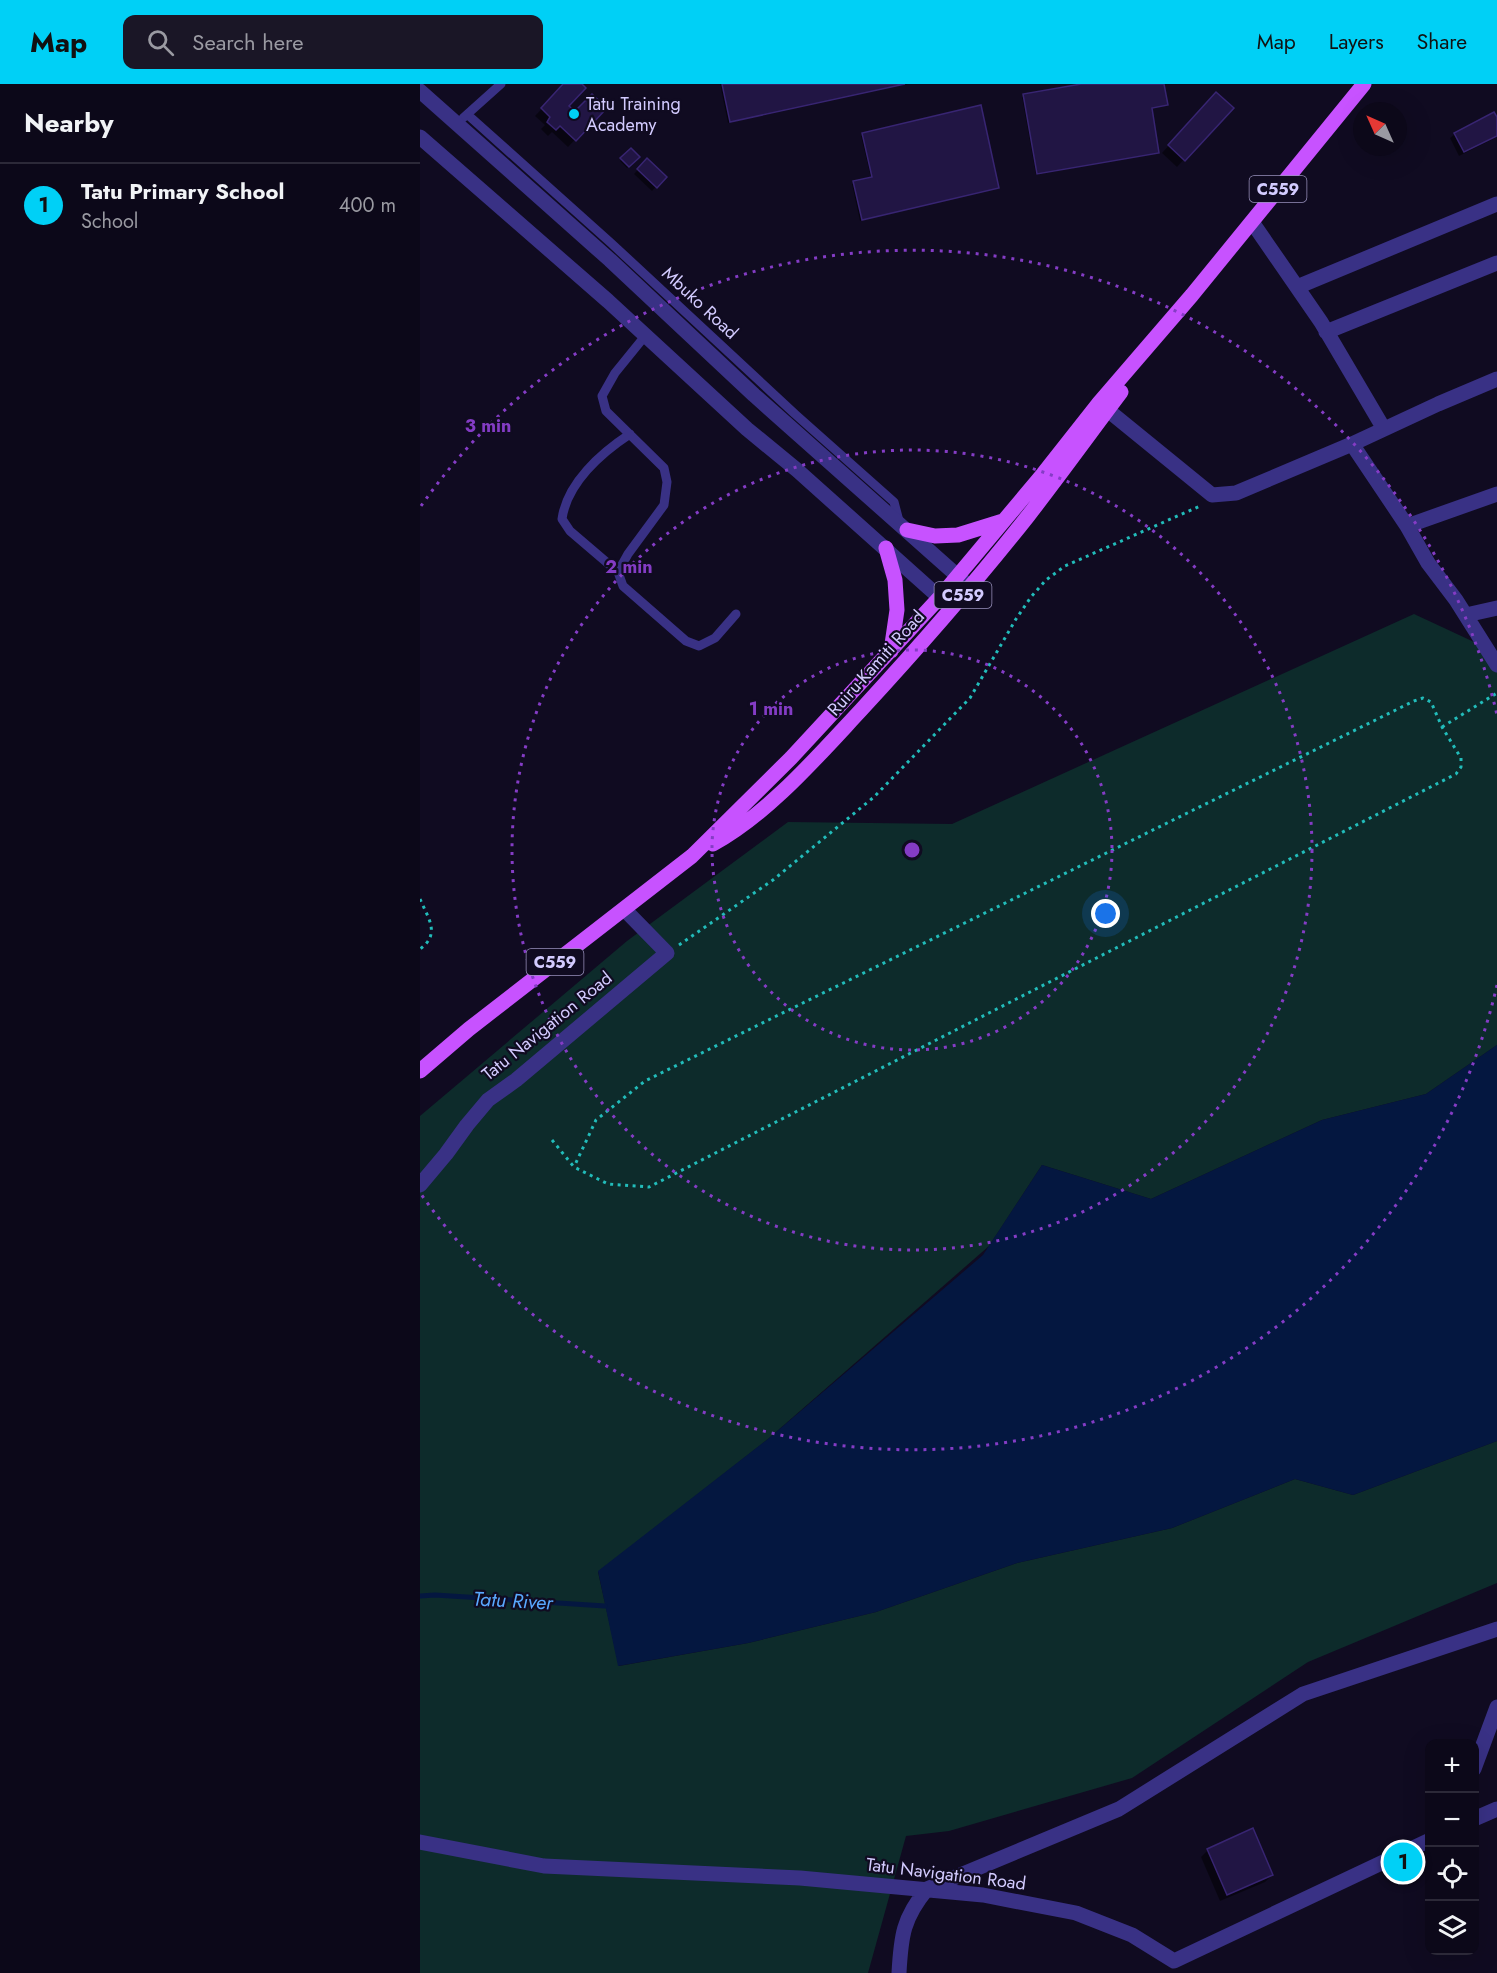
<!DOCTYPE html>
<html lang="en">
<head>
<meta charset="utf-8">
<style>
	:root { --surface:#0c0819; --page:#1a1626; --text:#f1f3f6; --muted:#9a9aa2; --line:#2c2938; --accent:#00d0f6 }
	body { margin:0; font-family:Jost,sans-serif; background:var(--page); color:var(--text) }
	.controls { position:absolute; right:18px; bottom:18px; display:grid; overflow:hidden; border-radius:12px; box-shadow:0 6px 24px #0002 }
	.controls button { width:54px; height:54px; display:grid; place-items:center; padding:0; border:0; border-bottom:2px solid var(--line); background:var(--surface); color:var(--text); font:30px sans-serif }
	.compass { position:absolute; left:933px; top:18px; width:54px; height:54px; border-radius:50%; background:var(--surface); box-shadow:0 6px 24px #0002; rotate:315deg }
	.you { position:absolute; left:686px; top:830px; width:21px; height:21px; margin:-15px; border:4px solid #fff; border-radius:50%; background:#1a73e8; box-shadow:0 0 0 9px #1a73e833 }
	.badge { display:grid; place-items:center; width:39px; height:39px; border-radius:50%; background:var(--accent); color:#111; font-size:20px; font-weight:700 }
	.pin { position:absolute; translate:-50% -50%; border:3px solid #fff; box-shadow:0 2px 6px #0006 }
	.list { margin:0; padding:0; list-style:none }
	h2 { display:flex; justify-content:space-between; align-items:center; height:78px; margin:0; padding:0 24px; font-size:26px }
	h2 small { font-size:20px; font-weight:400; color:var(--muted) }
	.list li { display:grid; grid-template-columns:39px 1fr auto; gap:18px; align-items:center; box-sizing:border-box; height:84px; padding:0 24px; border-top:2px solid var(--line) }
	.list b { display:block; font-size:22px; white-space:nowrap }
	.list p { margin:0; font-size:20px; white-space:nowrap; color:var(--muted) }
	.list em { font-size:20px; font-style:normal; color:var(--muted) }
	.icon { flex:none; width:33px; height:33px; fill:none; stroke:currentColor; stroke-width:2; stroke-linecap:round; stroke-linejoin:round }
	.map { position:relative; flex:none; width:1077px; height:1889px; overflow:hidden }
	header { display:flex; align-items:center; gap:36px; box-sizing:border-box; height:84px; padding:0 30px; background:var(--accent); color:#111 }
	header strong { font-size:28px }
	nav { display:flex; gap:33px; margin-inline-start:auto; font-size:21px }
	.search { width:420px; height:54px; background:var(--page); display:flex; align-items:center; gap:15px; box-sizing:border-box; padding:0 21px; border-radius:12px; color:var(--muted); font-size:22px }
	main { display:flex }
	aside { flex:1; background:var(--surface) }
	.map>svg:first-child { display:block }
	.green { fill:#0d2b2b }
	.water { fill:#041740 }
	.shadow { fill:#0007 }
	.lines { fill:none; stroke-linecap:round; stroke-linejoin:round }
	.stream { stroke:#041740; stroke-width:5 }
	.building { fill:#211544; stroke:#382572; stroke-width:1.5 }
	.path { stroke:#22bcba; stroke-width:3; stroke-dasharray:3 4.5; stroke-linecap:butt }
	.service { stroke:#393185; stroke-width:9 }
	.minor { stroke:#393185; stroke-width:15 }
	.primary { stroke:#c752ff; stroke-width:15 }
	.ring { fill:none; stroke:#843cc5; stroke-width:3; stroke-dasharray:3 6 }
	.poi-dot { fill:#00d0f6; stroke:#100b21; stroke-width:2 }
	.labels { text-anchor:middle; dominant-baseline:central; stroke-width:4.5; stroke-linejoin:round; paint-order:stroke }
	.shield { fill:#100b21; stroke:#9891bc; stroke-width:1.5 }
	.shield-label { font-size:16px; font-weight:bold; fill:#d3cbff }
	.poi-label { font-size:18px; fill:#d3cbff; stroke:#100b21; text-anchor:start }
	.street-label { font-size:18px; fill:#d3cbff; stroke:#100b21 }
	.water-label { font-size:20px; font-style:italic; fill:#59a9ff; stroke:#100b21 }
	.centre { fill:#843cc5; stroke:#100b21; stroke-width:3 }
	.ring-label { font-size:18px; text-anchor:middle; font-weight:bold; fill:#843cc5; stroke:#100b21; stroke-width:4.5; stroke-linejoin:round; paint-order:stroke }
</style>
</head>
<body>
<header>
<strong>Map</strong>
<div class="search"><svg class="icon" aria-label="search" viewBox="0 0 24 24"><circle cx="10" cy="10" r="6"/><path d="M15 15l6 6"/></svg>Search here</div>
<nav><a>Map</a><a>Layers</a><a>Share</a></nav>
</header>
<main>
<aside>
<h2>Nearby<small></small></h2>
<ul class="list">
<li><span class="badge">1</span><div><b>Tatu Primary School</b><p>School</p></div><em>400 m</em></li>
</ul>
</aside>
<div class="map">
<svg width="1077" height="1889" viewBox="0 0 1077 1889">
	<rect width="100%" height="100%" fill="#100b21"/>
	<path class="green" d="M994,530L1067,564L1077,585V961L1006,1010L902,1036L731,1115L622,1081L569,1162L348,1355L178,1488L199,1582L328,1559L456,1528L597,1479L752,1444L875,1395L933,1411L1077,1357V1499L888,1578L712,1694L529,1747L486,1752L448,1889H0V1032L207,857L368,738L532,740Z"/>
	<path class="water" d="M1077,961V1357L933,1411L875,1395L752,1444L597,1479L456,1528L328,1559L198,1582L178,1487L348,1355L563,1171L622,1081L731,1115L902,1036L1006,1010Z"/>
	<path class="shadow" d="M145,0H159L147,22L155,29L185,24L148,63L132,48L128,52L121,45L125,41L115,32Z
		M300,0H488L308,39Z
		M669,0H743L746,20L730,24L738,68L616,91L602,13Z
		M789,17L811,24L757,83L742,69Z
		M1077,36V53L1039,72L1030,54L1035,50Z
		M443,51L578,103L440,137L432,100L451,94L441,52Z
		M211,66L218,73L207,84L200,77Z
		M227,76L245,93L232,107L214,90Z
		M788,1766L852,1791L845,1798L800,1817L781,1773Z"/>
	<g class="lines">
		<path class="stream" d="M0,1512L15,1511L185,1522"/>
	</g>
	<path class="building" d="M143,0H162L166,4L149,22L155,27L172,10L187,24L156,57L140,42L136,46L127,38L130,33L121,24Z
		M302,0H485L310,38Z
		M661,0H744L748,21L732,24L739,69L617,90L603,10Z
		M796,8L814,24L765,77L748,61Z
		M561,21L579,104L442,136L433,97L452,93L442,49Z
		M1074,28L1077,33V52L1044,68L1034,49Z
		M211,64L220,73L209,83L200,74Z
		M227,74L247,93L237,104L217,85Z
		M833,1744L853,1791L807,1811L787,1765Z"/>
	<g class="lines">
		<path class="path" d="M1022,643L1077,609
			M0,815C8,834 21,850 0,865
			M259,861L353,796L454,713L550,614L596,535L611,513L626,496L645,482L780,422
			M132,1056L154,1083L188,1100L229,1103L1036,690L1041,683V674L1022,643L1011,618L1003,614L994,617L225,997L176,1036L154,1083"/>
		<path class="service" d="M48,31L191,159L375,330L474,418L479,437
			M43,34L81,0
			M225,252L195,289L182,312L186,327L244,384L247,398L244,421L208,470L198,488L203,502L266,557L279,562L295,554L316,530
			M198,488L150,447L142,435C147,399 181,369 210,350"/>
		<path class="minor" d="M0,7L190,176L334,311L550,503
			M0,53L188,217L327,345L377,386L529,522
			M832,138L901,238L964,345
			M877,203L1077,120
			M906,248L1077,179
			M679,319L792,411L816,409L932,360L1018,320L1077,295
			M932,360L987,442L1008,479L1036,516L1077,581
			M987,442L1077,410
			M1046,531L1077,524
			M0,1101L26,1070L47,1041L68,1016L96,996L247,869L204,825
			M1054,1685L1077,1623
			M1054,1735L1077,1725
			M0,1758L124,1782L380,1794L563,1811L656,1829L712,1851L754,1877L1010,1756
			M479,1889C481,1852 483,1834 507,1805L699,1725L883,1610L1077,1545"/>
		<path class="primary" d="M487,446L515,452L538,451L583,437
			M466,464L475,496L477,526L471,567
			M293,760C348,730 398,672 441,626C499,563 555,499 608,432C640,391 670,349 701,308
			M0,987L49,945L272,772L371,674L520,513L623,390L679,319L772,211L944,0"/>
	</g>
	<g class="ring">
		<circle cx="492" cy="766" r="200"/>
		<circle cx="492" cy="766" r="400"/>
		<path d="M1077 901A600 600 0 0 1 1 1110M1 422A600 600 0 0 1 1077 631"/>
	</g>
	<circle class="poi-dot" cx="154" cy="30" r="6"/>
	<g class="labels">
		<g class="shield">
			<rect x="829.5" y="92" width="57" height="26" rx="4.5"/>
			<rect x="514.5" y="498" width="57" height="26" rx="4.5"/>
			<rect x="106.5" y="865" width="57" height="26" rx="4.5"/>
		</g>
		<g class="shield-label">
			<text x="858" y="105">C559</text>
			<text x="543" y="511">C559</text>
			<text x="135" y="878">C559</text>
		</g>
		<g class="poi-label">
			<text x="166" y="20">Tatu Training<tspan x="166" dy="21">Academy</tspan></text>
		</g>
		<g class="street-label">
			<text transform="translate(280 219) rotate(43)">Mbuko Road</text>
			<text transform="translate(456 579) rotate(-48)">Ruiru-Kamiti Road</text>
			<text transform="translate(127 942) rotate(-39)">Tatu Navigation Road</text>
			<text transform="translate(526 1790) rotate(7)">Tatu Navigation Road</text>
		</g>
		<g class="water-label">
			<text transform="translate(93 1517) rotate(3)">Tatu River</text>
		</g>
	</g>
	<circle cx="492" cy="766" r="9" class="centre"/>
	<g class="ring-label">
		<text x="68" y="348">3 min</text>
		<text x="209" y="489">2 min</text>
		<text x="351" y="631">1 min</text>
	</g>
</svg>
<div class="controls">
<button>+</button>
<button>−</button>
<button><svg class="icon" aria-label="locate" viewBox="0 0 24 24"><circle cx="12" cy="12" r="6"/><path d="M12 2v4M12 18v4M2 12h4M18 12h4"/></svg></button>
<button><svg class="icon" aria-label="layers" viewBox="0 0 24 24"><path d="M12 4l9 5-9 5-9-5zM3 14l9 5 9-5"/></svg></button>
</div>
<svg class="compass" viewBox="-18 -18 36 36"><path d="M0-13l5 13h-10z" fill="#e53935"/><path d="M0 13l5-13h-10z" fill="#9a9aa2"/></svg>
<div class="you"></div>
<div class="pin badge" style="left:983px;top:1778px">1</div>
</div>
</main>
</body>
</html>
